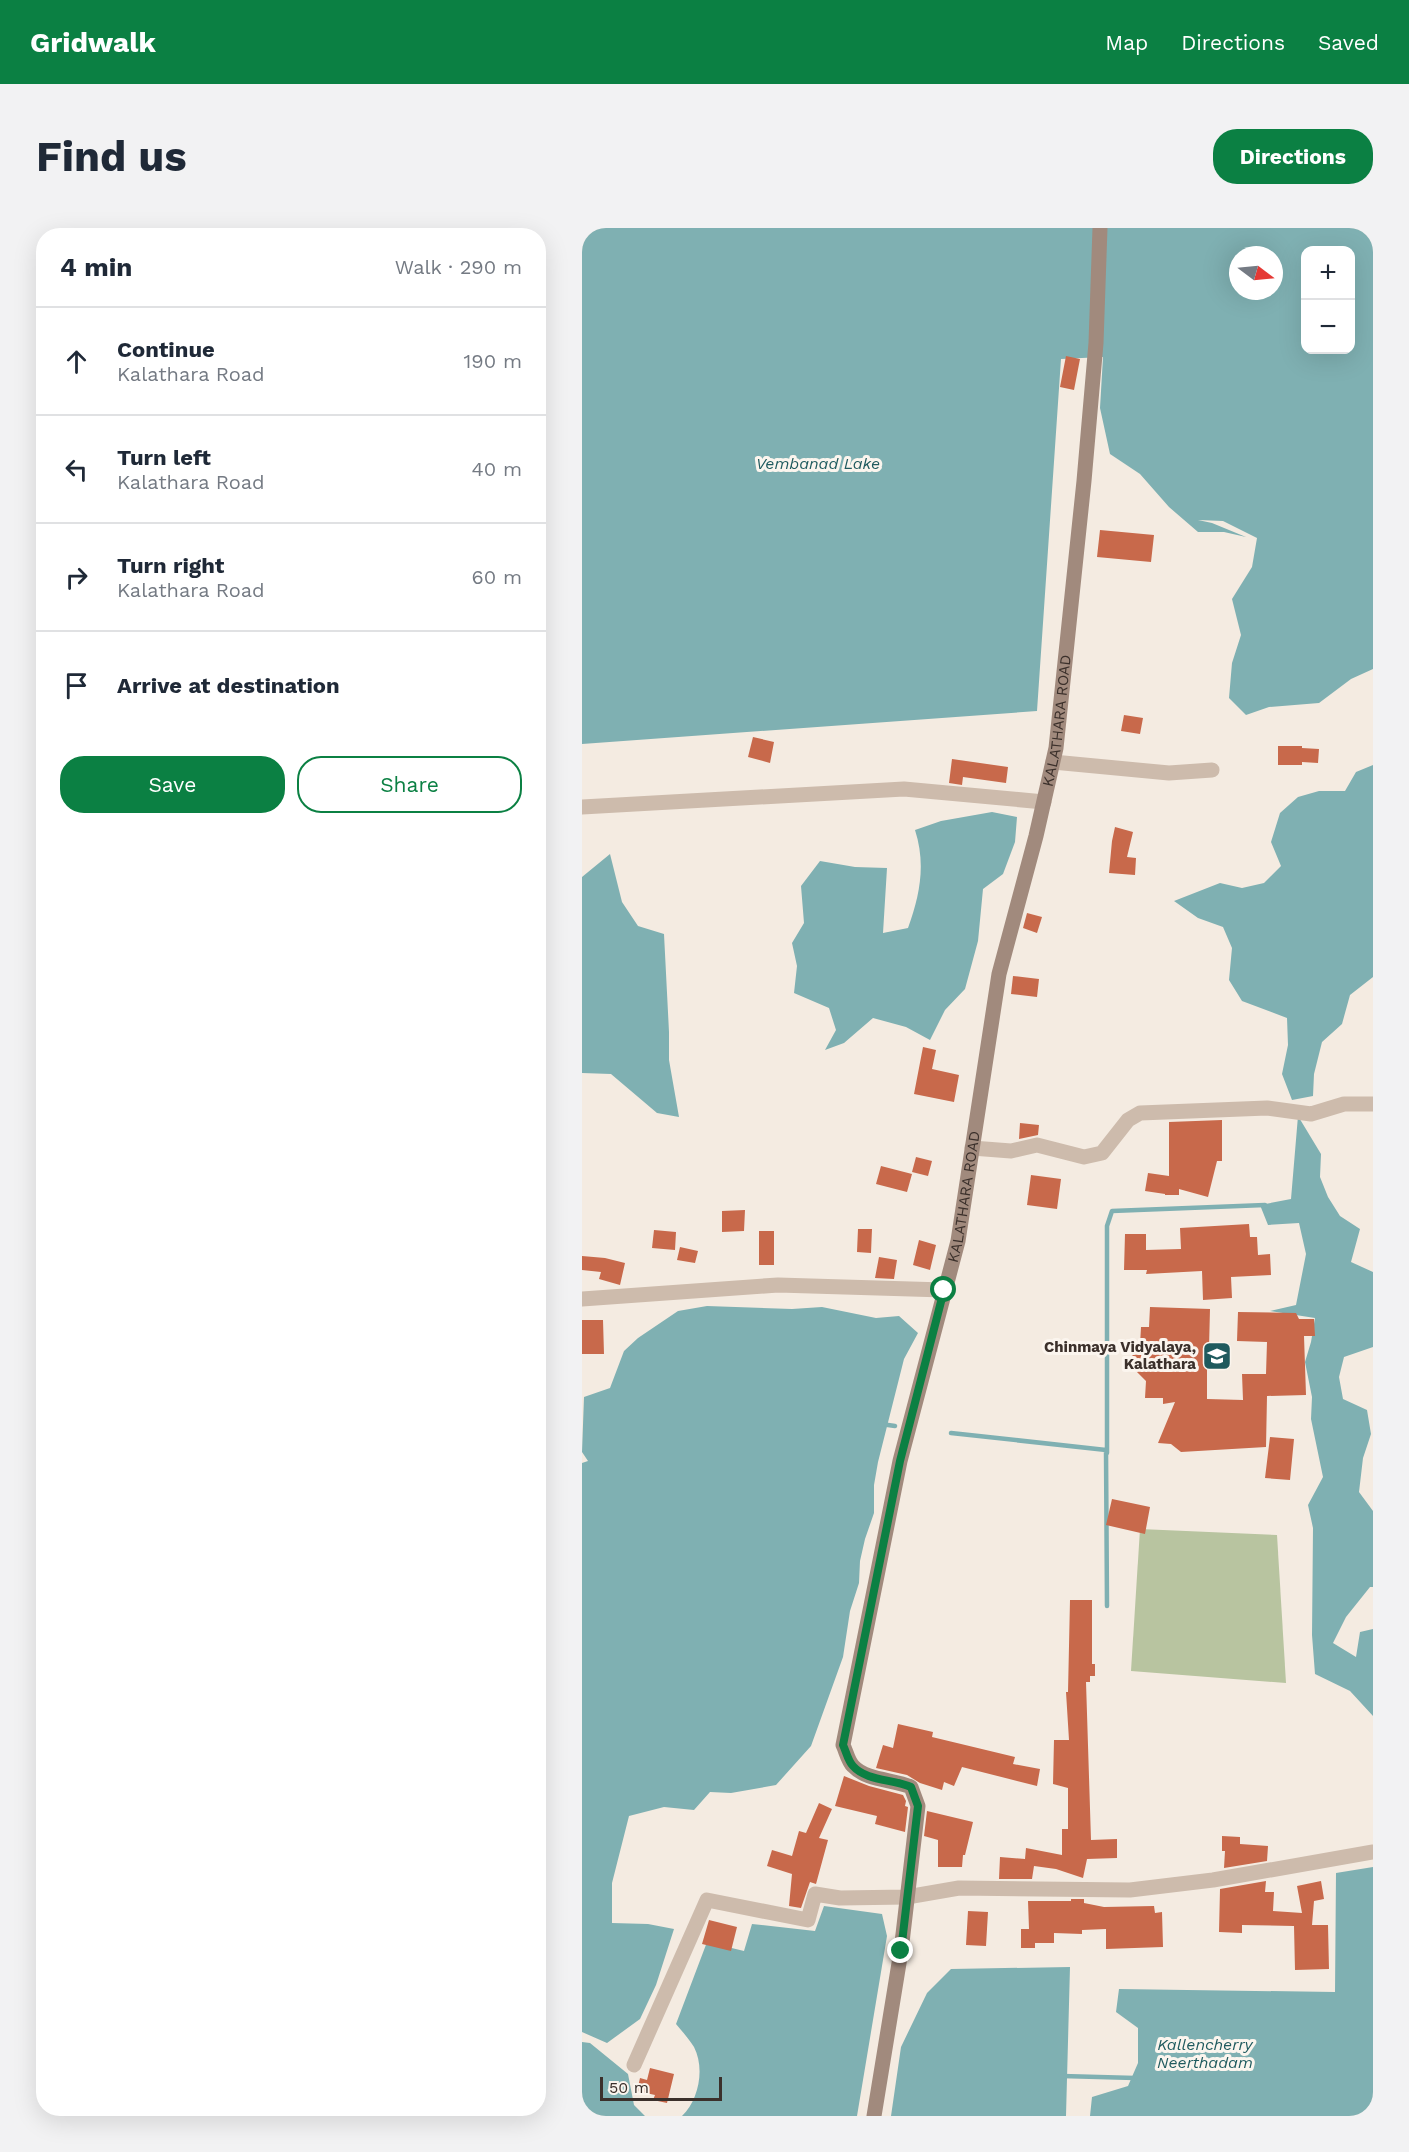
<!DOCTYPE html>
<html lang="en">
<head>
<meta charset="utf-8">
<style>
	:root { --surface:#fff; --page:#f2f2f3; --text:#1f2937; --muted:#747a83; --line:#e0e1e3; --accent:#0b8043 }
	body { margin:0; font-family:"Work Sans",sans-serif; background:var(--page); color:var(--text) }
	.controls { position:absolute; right:18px; top:18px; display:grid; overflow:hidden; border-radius:12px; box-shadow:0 6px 24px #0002 }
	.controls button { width:54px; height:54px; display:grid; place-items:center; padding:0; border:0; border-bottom:2px solid var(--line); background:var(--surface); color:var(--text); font:30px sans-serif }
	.compass { position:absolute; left:647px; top:18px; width:54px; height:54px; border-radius:50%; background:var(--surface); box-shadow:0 6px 24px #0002; rotate:106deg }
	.scale { position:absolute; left:18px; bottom:15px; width:122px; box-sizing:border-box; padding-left:6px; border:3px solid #3b302b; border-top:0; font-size:16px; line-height:21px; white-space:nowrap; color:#3b302b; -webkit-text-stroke:4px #fbf5ee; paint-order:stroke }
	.stop { position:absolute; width:18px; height:18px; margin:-14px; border:4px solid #0b8043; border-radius:50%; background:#fff }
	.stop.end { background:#0b8043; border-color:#fff; box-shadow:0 2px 6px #0008 }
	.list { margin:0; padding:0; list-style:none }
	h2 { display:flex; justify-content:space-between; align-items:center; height:78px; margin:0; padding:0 24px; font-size:26px }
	h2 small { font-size:20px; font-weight:400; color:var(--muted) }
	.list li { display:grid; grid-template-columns:39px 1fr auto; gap:18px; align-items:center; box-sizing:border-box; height:108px; padding:0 24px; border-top:2px solid var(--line) }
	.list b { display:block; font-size:22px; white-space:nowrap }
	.list p { margin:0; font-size:20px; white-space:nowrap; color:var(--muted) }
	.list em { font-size:20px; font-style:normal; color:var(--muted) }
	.actions { display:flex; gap:12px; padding:18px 24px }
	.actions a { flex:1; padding:14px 0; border:2px solid var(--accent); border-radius:24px; text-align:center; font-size:21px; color:var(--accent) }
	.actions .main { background:var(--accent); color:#fff }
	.icon { flex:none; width:33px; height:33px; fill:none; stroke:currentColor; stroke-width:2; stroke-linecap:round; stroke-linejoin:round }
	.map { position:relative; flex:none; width:791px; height:1888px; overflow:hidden; border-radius:24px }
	header { display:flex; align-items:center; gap:36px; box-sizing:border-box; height:84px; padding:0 30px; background:var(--accent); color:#fff }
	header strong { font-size:28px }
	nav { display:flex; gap:33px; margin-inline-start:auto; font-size:21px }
	.intro { display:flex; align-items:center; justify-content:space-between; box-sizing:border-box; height:144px; padding:0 36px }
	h1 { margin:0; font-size:42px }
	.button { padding:15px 27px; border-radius:24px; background:var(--accent); color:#fff; font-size:21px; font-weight:700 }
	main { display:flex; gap:36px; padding:0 36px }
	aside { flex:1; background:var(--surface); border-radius:24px; box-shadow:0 6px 24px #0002 }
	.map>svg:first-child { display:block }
	.green { fill:#b8c4a0 }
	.water { fill:#7fb0b2; fill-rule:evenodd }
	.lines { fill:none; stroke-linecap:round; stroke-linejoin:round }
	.stream { stroke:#7fb0b2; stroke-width:4.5 }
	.building { fill:#c8694b }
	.street { stroke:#cdbbac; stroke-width:15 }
	.secondary { stroke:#a18a7d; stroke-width:15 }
	.route { stroke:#0b8043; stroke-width:8 }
	.labels { text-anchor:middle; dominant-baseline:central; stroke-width:6; stroke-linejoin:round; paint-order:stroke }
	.street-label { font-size:15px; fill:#3b302b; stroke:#fbf5ee }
	.poi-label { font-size:15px; font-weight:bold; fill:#3b302b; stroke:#fbf5ee; text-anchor:end }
	.water-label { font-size:16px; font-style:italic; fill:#1f5a5e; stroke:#fbf5ee }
</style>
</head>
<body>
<header>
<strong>Gridwalk</strong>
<nav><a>Map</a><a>Directions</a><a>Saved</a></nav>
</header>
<div class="intro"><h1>Find us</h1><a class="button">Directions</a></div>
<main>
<aside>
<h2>4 min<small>Walk · 290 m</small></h2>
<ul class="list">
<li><svg class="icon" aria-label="ahead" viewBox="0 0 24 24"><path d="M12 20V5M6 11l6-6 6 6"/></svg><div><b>Continue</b><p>Kalathara Road</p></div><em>190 m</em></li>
<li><svg class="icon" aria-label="left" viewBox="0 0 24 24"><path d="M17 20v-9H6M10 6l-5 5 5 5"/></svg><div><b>Turn left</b><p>Kalathara Road</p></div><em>40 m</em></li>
<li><svg class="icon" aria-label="right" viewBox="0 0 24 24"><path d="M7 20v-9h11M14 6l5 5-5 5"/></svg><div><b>Turn right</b><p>Kalathara Road</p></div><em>60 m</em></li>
<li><svg class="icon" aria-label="arrive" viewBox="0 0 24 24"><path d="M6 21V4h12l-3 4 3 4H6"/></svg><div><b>Arrive at destination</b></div></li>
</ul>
<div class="actions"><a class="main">Save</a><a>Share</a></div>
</aside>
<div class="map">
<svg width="791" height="1888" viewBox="0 0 791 1888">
	<rect width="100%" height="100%" fill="#f4ebe1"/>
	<path class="green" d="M558,1301L695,1307L704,1455L549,1443Z"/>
	<path class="water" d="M0,0H791V441L769,451L737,475L687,479L664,487L647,470L650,435L659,407L650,371L670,339L675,310L641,293L616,292L630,295L664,309L642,304H616L587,279L558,246L528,226L518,180L521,129L479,131L455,483L0,516ZM724,22H768V122H724ZM656,27H692V63H656Z
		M791,537V749L768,767L760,796L740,814L732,846L731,868L710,872L700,846L706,817L705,790L660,773L647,752L650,720L641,699L616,690L592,673L638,655L660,660L682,655L699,638L689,614L698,585L716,569L737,563H763L774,544Z
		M410,584L435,589L433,614L421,646L401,661L396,713L383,761L363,782L348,812L324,799L291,790L262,815L243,822L254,802L247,780L212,765L215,738L210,715L222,695L219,658L238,633L273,639L305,640L301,705L326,700C338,667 344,636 333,602L359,593Z
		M28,626L40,674L56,698L82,706L87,804V832L97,889L75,885L29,846L0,845V649Z
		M716,888L739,926L738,949L746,969L758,988L778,1001L769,1034L791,1044V1119L762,1129L757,1149L761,1171L785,1182L789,1206L781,1230L777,1264L791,1283V1359H788L764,1389L751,1415L774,1429L778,1404L791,1401V1488L768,1463L733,1446L730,1407L731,1300L726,1277L741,1249L729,1191L730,1169L723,1134L729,1114L733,1090L688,1083L714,1077L724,1026L717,995L686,997L678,977L709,971Z
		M125,1078L210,1081L240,1079L294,1090L317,1088L336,1105L322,1131L296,1234L292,1257V1285L283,1311L278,1333L277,1355L268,1383L261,1429L229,1518L194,1557L149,1565L128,1564L112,1582L82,1579L47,1588L30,1655V1695L66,1696L92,1701L74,1757L58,1791L25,1815L0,1804V1235L6,1233L0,1224L2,1169L28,1160L42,1123L56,1110L96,1083Z
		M791,1639V1888H508L510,1869L546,1858L556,1835V1800L534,1784L537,1761L753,1764L754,1645Z
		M242,1678L300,1686L305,1708L275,1888H100C117,1872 123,1840 112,1819C107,1811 100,1803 94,1796L125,1714L162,1723L170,1696L233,1703Z
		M488,1739L484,1888H309L319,1819L345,1765L369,1741Z
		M0,1814L8,1815L46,1846L52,1877L63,1888H0Z"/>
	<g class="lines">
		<path class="stream" d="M299,1196L313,1198
			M369,1205L524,1222L525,1378
			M525,1225V998L530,983L683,977
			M480,1848L553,1850"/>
	</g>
	<path class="building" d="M484,128L498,131L492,162L478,159Z
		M518,302L572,307L569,334L515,329Z
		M542,487L561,490L558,506L539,503Z
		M171,509L192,514L188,535L166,529Z
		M696,518H720V520L737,521L736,535L720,534V537H696Z
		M370,531L426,539L424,555L381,549L380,557L367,555Z
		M533,599L551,604L545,629L554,630L553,647L527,645L530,613Z
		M445,685L460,689L455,705L441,700Z
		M431,748L457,751L455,769L429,766Z
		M341,819L354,822L350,841L377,847L372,874L332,866Z
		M640,892V933H635L626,969L597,961V967H583V966L563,963L566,945L587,948V894Z
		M438,895L457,897L456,907L437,911Z
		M334,929L350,933L346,948L330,944Z
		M299,938L330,946L325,964L294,956Z
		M449,947L479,951L475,981L445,977Z
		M163,982L162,1003L140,1004V983Z
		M667,996L668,1009H675L676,1027L688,1026L689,1047L649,1049L650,1070L621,1072L620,1043L564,1046L565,1042H542L543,1006H564V1022L599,1021L598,1000Z
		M276,1001H290L289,1025L275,1024Z
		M72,1002L94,1004L93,1022L70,1020Z
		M177,1003H192V1037H177Z
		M337,1012L354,1017L348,1042L331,1037Z
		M98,1019L116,1023L113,1035L95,1032Z
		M0,1028L23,1030L43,1035L38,1057L17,1051L19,1044L0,1042Z
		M297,1029L315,1032L312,1051L293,1050Z
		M568,1079L628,1081L627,1120H625V1171L661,1172L660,1146H684L685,1114L655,1113L656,1084L714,1085L717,1091H732L733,1108H722L724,1167L685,1168L684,1219L599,1224L589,1216L576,1215L593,1174L581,1176V1170H563L564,1153L550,1139L551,1117H558L559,1099H567Z
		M0,1092H21L22,1126H0Z
		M688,1209L712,1211L708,1252L683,1250Z
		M530,1271L568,1279L563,1306L524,1297Z
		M488,1372H510V1436H513V1448H508V1454H504L509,1612L535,1611V1630L505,1631L501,1650L474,1641L452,1638L450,1651H417L418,1629L443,1631L444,1620L480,1627V1601H486V1560L471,1556L472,1512H487L484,1464H486Z
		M316,1496L351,1504L350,1509L433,1529L431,1536L458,1541L455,1558L380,1539L372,1558L362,1554L360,1562L338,1555L325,1547L294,1540L301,1517L311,1520Z
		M262,1548L287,1558L321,1567L324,1573L323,1578L326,1579L323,1604L293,1596L295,1588L253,1578Z
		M237,1575L250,1581L237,1610L246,1612L234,1656L228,1654L219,1680L207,1678L210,1646L185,1638L190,1622L210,1628L217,1603L224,1605Z
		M345,1583L391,1594L383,1627H381L380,1639H356V1612L342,1608Z
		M640,1608L658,1609V1616L686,1618L685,1633L642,1640L643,1623H640Z
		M684,1653L683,1664H692L691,1683L720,1685L715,1658L739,1653L742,1671L732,1673L730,1697H746L747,1741L713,1742L712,1698L660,1697V1705L637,1704L638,1661Z
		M489,1671H502V1675L522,1679L572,1678L573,1685L580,1684L581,1719L524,1721V1701L500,1702V1706L472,1705V1715H453V1720H439V1701H447L446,1673H489Z
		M386,1683L406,1684L404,1718L384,1717Z
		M127,1692L155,1699L149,1723L120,1716Z
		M68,1840L92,1846L85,1875L71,1872L73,1867L55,1863L58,1850L65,1852Z"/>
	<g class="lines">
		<path class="street" d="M471,534L587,545L630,542
			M0,579L322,561L462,574
			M390,920L429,923L455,917L502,929L520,925L546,892L558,885L685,880L729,886L762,876H791
			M0,1071L196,1057L362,1062
			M52,1837L125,1672L226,1692L233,1666L258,1670L325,1669L377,1660L548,1662L631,1652L791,1624"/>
		<path class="secondary" id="s1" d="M292,1888L319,1723L336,1578L329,1559C311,1551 285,1553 271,1538C266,1533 264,1523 261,1517L318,1233L376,1013L417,746L454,608L474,520L502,253L514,115L518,0"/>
	</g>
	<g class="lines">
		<path class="route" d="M319,1723L336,1578L329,1559C311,1551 284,1553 271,1538C266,1533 264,1523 261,1517L318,1233L362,1062"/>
	</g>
	<defs>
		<g id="school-square" transform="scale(1.5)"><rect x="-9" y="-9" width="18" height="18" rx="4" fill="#1f5a5e" stroke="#fbf5ee"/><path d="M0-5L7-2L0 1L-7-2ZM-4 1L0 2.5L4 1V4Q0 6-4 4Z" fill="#fff"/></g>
	</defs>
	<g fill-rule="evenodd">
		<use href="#school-square" x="635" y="1128"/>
	</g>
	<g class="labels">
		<g class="street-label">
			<text stroke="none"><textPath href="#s1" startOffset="1467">KALATHARA ROAD</textPath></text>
			<text stroke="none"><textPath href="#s1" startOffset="981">KALATHARA ROAD</textPath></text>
		</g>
		<g class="poi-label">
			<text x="614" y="1119">Chinmaya Vidyalaya,<tspan x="614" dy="17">Kalathara</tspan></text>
		</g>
		<g class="water-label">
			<text x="236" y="235">Vembanad Lake</text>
			<text x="623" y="1816">Kallencherry<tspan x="623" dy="18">Neerthadam</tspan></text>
		</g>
	</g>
</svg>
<div class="controls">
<button>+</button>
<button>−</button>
</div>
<svg class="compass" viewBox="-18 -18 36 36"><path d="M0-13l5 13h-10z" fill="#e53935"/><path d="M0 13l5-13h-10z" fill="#747a83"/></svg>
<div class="scale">50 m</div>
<div class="stop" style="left:362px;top:1062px"></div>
<div class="stop end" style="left:319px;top:1723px"></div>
</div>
</main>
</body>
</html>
